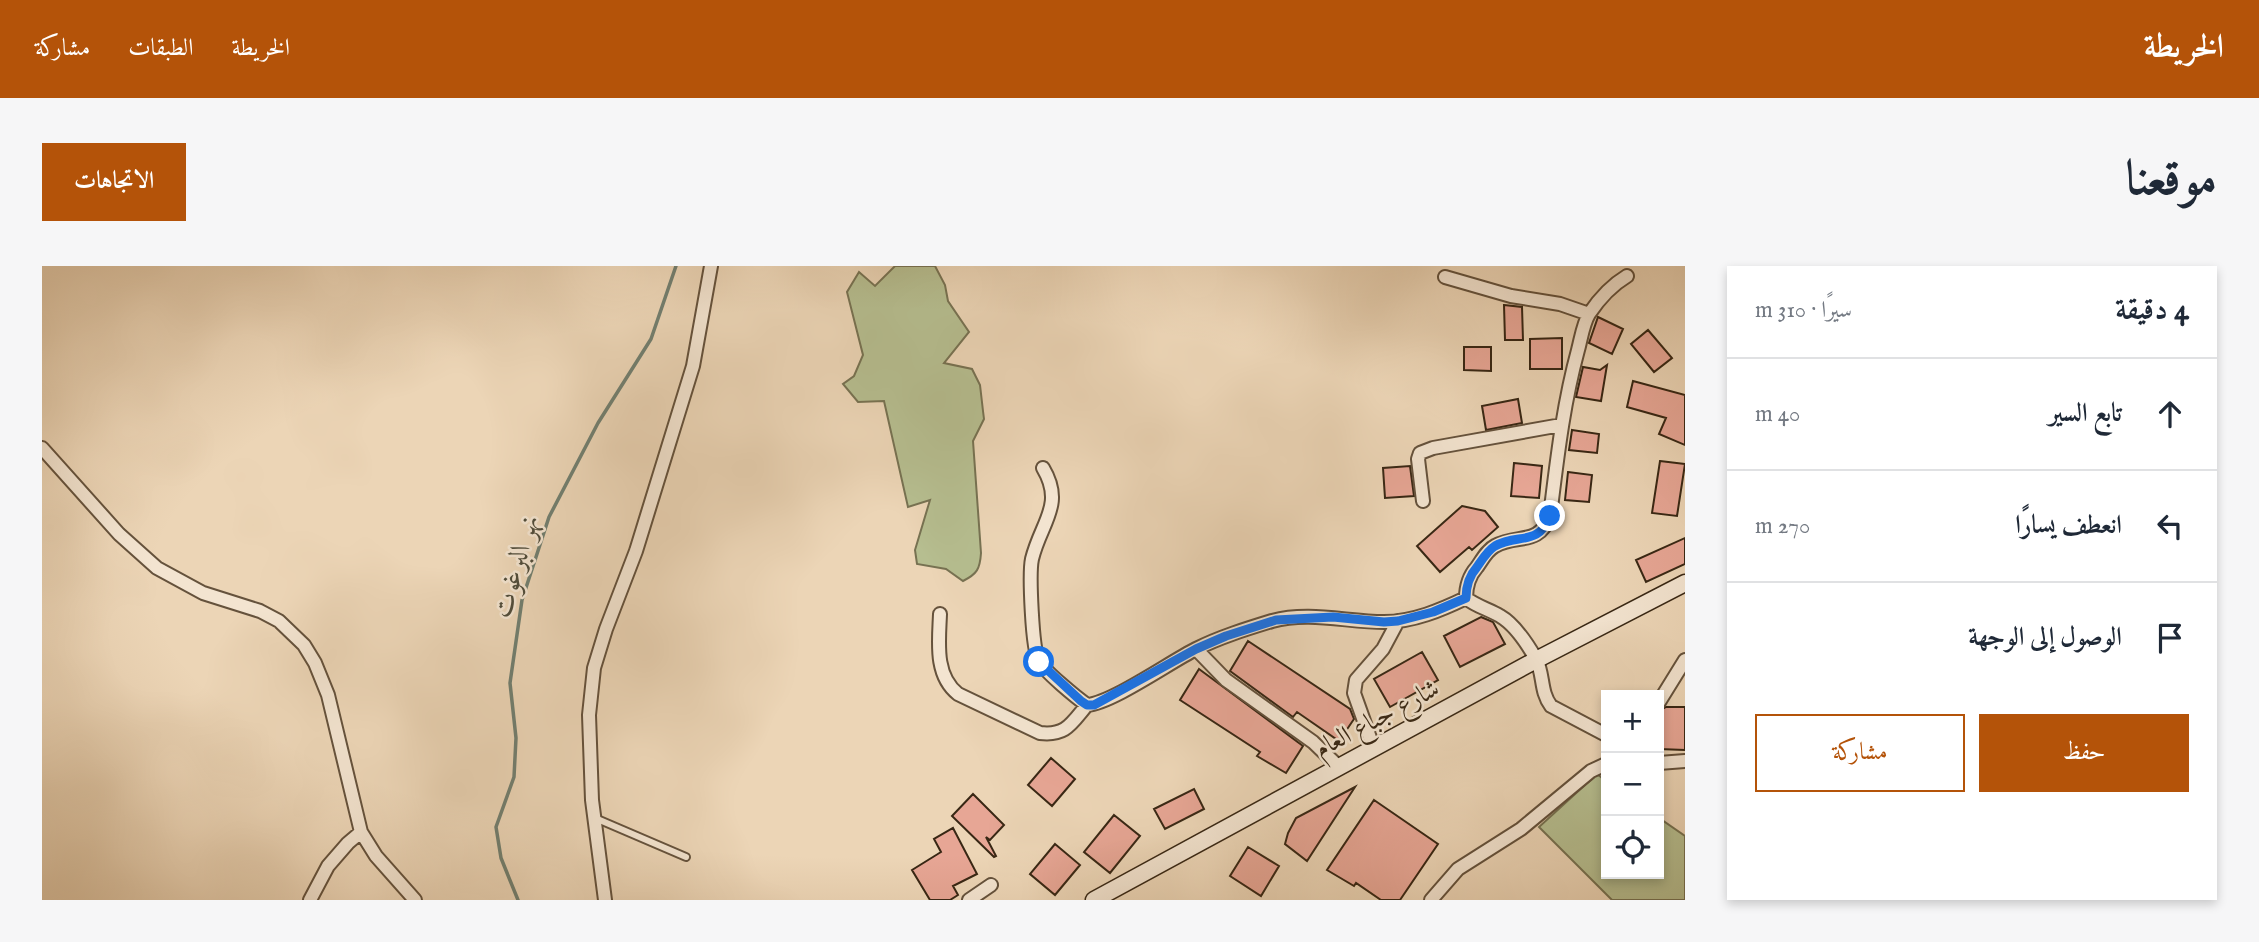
<!DOCTYPE html>
<html lang="ar">
<head>
<meta charset="utf-8">
<style>
	:root { --surface:#fff; --page:#f6f6f7; --text:#1f2937; --muted:#747a83; --line:#e0e1e3; --accent:#b45309 }
	body { margin:0; font-family:"IM FELL English",Amiri,serif; background:var(--page); color:var(--text); direction:rtl }
	.controls { position:absolute; right:21px; bottom:21px; display:grid; overflow:hidden; border-radius:0px; box-shadow:0 4px 10px #0003 }
	.controls button { width:63px; height:63px; display:grid; place-items:center; padding:0; border:0; border-bottom:2px solid var(--line); background:var(--surface); color:var(--text); font:35px sans-serif }
	.stop { position:absolute; width:21px; height:21px; margin:-16px; border:5px solid #1a73e8; border-radius:50%; background:#fff }
	.stop.end { background:#1a73e8; border-color:#fff; box-shadow:0 2px 7px #0008 }
	.list { margin:0; padding:0; list-style:none }
	h2 { display:flex; justify-content:space-between; align-items:center; height:91px; margin:0; padding:0 28px; font-size:30px }
	h2 small { font-size:23px; font-weight:400; color:var(--muted) }
	.list li { display:grid; grid-template-columns:46px 1fr auto; gap:21px; align-items:center; box-sizing:border-box; height:112px; padding:0 28px; border-top:2px solid var(--line) }
	.list b { display:block; font-size:26px; white-space:nowrap }
	.list em { font-size:23px; font-style:normal; color:var(--muted) }
	.actions { display:flex; gap:14px; padding:21px 28px }
	.actions a { flex:1; padding:16px 0; border:2px solid var(--accent); border-radius:0px; text-align:center; font-size:24px; color:var(--accent) }
	.actions .main { background:var(--accent); color:#fff }
	.icon { flex:none; width:38px; height:38px; fill:none; stroke:currentColor; stroke-width:2; stroke-linecap:round; stroke-linejoin:round }
	.map { position:relative; flex:none; width:1643px; height:634px; overflow:hidden; direction:ltr; border-radius:0px }
	header { display:flex; align-items:center; gap:42px; box-sizing:border-box; height:98px; padding:0 35px; background:var(--accent); color:#fff }
	header strong { font-size:33px }
	nav { display:flex; gap:38px; margin-inline-start:auto; font-size:24px }
	.intro { display:flex; align-items:center; justify-content:space-between; box-sizing:border-box; height:168px; padding:0 42px }
	h1 { margin:0; font-size:49px }
	.button { padding:18px 32px; border-radius:0px; background:var(--accent); color:#fff; font-size:24px; font-weight:700 }
	main { display:flex; gap:42px; padding:0 42px }
	aside { flex:1; background:var(--surface); border-radius:0px; box-shadow:0 4px 10px #0003 }
	.map>svg:first-child { display:block }
	.green { fill:#b6be90; stroke:#777252; stroke-width:2 }
	.lines { fill:none; stroke-linecap:round; stroke-linejoin:round }
	.stream { stroke:#727f70; stroke-width:3.5 }
	.building { fill:#e7a695; stroke:#382714; stroke-width:2 }
	.service-casing { stroke:#65523c; stroke-width:10 }
	.minor-casing { stroke:#65523c; stroke-width:16 }
	.secondary-casing { stroke:#382714; stroke-width:19 }
	.service { stroke:#f3e4d0; stroke-width:6 }
	.minor { stroke:#f3e4d0; stroke-width:12 }
	.secondary { stroke:#f3e4d0; stroke-width:16 }
	.route { stroke:#1a73e8; stroke-width:9 }
	.labels { text-anchor:middle; dominant-baseline:central; stroke-width:5; stroke-linejoin:round; paint-order:stroke }
	.street-label { font-size:26px; fill:#382714; stroke:#f3e4d0 }
	.water-label { font-size:28px; font-style:italic; fill:#504c3a; stroke:#f3e4d0 }
</style>
</head>
<body>
<header>
<strong>الخريطة</strong>
<nav><a>الخريطة</a><a>الطبقات</a><a>مشاركة</a></nav>
</header>
<div class="intro"><h1>موقعنا</h1><a class="button">الاتجاهات</a></div>
<main>
<aside>
<h2>4 دقيقة<small>سيرًا · 310 m</small></h2>
<ul class="list">
<li><svg class="icon" aria-label="ahead" viewBox="0 0 24 24"><path d="M12 20V5M6 11l6-6 6 6"/></svg><div><b>تابع السير</b></div><em>40 m</em></li>
<li><svg class="icon" aria-label="left" viewBox="0 0 24 24"><path d="M17 20v-9H6M10 6l-5 5 5 5"/></svg><div><b>انعطف يسارًا</b></div><em>270 m</em></li>
<li><svg class="icon" aria-label="arrive" viewBox="0 0 24 24"><path d="M6 21V4h12l-3 4 3 4H6"/></svg><div><b>الوصول إلى الوجهة</b></div></li>
</ul>
<div class="actions"><a class="main">حفظ</a><a>مشاركة</a></div>
</aside>
<div class="map">
<svg width="1643" height="634" viewBox="0 0 1643 634">
	<rect width="100%" height="100%" fill="#ecd5b6"/>
	<filter id="stains"><feTurbulence type="fractalNoise" baseFrequency=".00286" numOctaves="4"/><feColorMatrix values="0 0 0 0 .2 0 0 0 0 .09 0 0 0 0 .02 0 0 0 .5 -.17"/></filter>
	<radialGradient id="worn" r=".72"><stop offset=".6" stop-color="#630" stop-opacity="0"/><stop offset="1" stop-color="#630" stop-opacity=".3"/></radialGradient>
	<path class="green" d="M853,0H893L903,19L906,35L927,66L902,97L930,103L938,119L941,145L942,153L931,175L939,287C938,303 935,308 921,315L904,303L875,298L873,284L888,234L866,241L842,135L816,136L801,118L812,110L821,89L805,26L817,6L833,20Z
		M1555,508L1564,515V608H1617V552L1643,570V634H1570L1497,561Z"/>
	<g class="lines">
		<path class="stream" d="M476,634L459,592L454,561L472,511L474,472L468,417L480,334L507,251L556,157L609,73L634,0"/>
	</g>
	<path class="building" d="M1462,39L1480,41L1481,74H1463Z
		M1556,51L1581,63L1570,88L1547,77Z
		M1606,64L1630,92L1612,106L1589,78Z
		M1520,72V103H1488V73Z
		M1422,81H1449V105L1422,104Z
		M1565,99L1559,135L1534,131L1541,101L1558,104Z
		M1591,115L1643,129V179L1617,168L1624,152L1585,141Z
		M1476,133L1480,157L1444,164L1440,140Z
		M1530,164L1557,168L1555,187L1527,184Z
		M1618,195L1643,198L1635,250L1610,247Z
		M1472,197L1500,200L1497,232L1469,230Z
		M1368,200L1372,230L1343,232L1341,202Z
		M1526,206L1550,209L1547,236L1523,234Z
		M1420,240L1443,245L1456,261L1430,284L1427,281L1398,306L1375,280Z
		M1643,272V298L1604,316L1594,294Z
		M1439,351L1451,356L1463,378L1418,401L1402,370Z
		M1206,375L1308,443L1312,453L1297,475L1255,446L1251,451L1188,405Z
		M1380,386L1396,414L1348,441L1332,413Z
		M1157,403L1261,480L1244,507L1215,490L1218,486L1138,434Z
		M1624,441H1643V484L1617,483V445Z
		M1009,492L1033,513L1010,540L986,519Z
		M1313,521L1265,595L1243,578L1246,567L1254,552Z
		M1152,523L1162,543L1123,563L1112,543Z
		M931,528L962,559L948,574L944,571L954,590L952,591L910,550Z
		M1332,534L1396,578L1358,634H1339L1314,617L1312,620L1285,604Z
		M1072,549L1098,570L1068,607L1042,586Z
		M911,562L935,608L911,620L916,629L908,634H888L870,604L899,586L892,573Z
		M1013,578L1038,599L1013,629L988,608Z
		M1206,581L1237,600L1219,630L1188,610Z"/>
	<g class="lines">
		<g class="service-casing">
			<path id="service" d="M553,552L644,591"/>
		</g>
		<g class="minor-casing">
			<path id="minor" d="M1403,11L1469,30L1518,38L1547,48
				M0,182L77,268L115,302L161,327L218,345L237,355L262,379L273,397L286,429L319,566L334,590L373,634
				M1001,202C1023,239 999,256 990,293C987,307 990,384 997,395C1002,405 1035,432 1045,439C1070,437 1128,396 1154,383C1178,371 1204,363 1230,355C1267,345 1305,356 1342,356C1371,356 1399,344 1424,332
				M1381,235L1376,193L1378,187L1391,182L1519,159
				M898,348C897,375 892,409 916,428L998,467C1024,470 1029,458 1045,439
				M1154,383L1184,414L1271,476L1297,501
				M1617,436L1643,394
				M1564,469L1509,440C1498,426 1502,408 1494,393C1486,379 1472,358 1458,350C1447,343 1435,341 1424,332C1424,320 1427,310 1435,301C1440,294 1445,284 1453,280C1476,267 1496,281 1508,250C1515,194 1521,139 1536,84C1539,73 1541,58 1547,48C1557,33 1570,19 1585,10
				M1332,483L1312,427L1314,414L1341,383L1356,355
				M1617,497L1643,495
				M268,634L286,600L306,577L319,566
				M563,634L550,534L547,449L552,402L564,363L594,285L651,100L669,0
				M927,634L949,619
				M1389,634L1416,603L1479,563L1549,505L1564,498"/>
		</g>
		<g class="secondary-casing">
			<path id="secondary" d="M1052,634L1494,394L1643,317"/>
		</g>
		<use href="#service" class="service"/>
		<use href="#minor" class="minor"/>
		<use href="#secondary" class="secondary"/>
	</g>
	<g class="lines">
		<path class="route" d="M997,396L1039,435L1045,439H1052L1154,383L1184,370L1234,354L1291,351L1342,356L1356,355L1391,346L1424,332C1424,320 1427,310 1435,301C1440,294 1445,285 1453,280C1476,267 1496,281 1508,250"/>
	</g>
	<g class="labels">
		<g class="street-label">
			<text transform="translate(1335 453) rotate(-28)">شارع جباع العام</text>
		</g>
		<g class="water-label">
			<text transform="translate(475 300) rotate(-74)">نهر البرغوت</text>
		</g>
	</g>
	<rect width="100%" height="100%" filter="url(#stains)"/>
	<rect width="100%" height="100%" fill="url(#worn)"/>
</svg>
<div class="controls">
<button>+</button>
<button>−</button>
<button><svg class="icon" aria-label="locate" viewBox="0 0 24 24"><circle cx="12" cy="12" r="6"/><path d="M12 2v4M12 18v4M2 12h4M18 12h4"/></svg></button>
</div>
<div class="stop" style="left:997px;top:396px"></div>
<div class="stop end" style="left:1508px;top:250px"></div>
</div>
</main>
</body>
</html>
